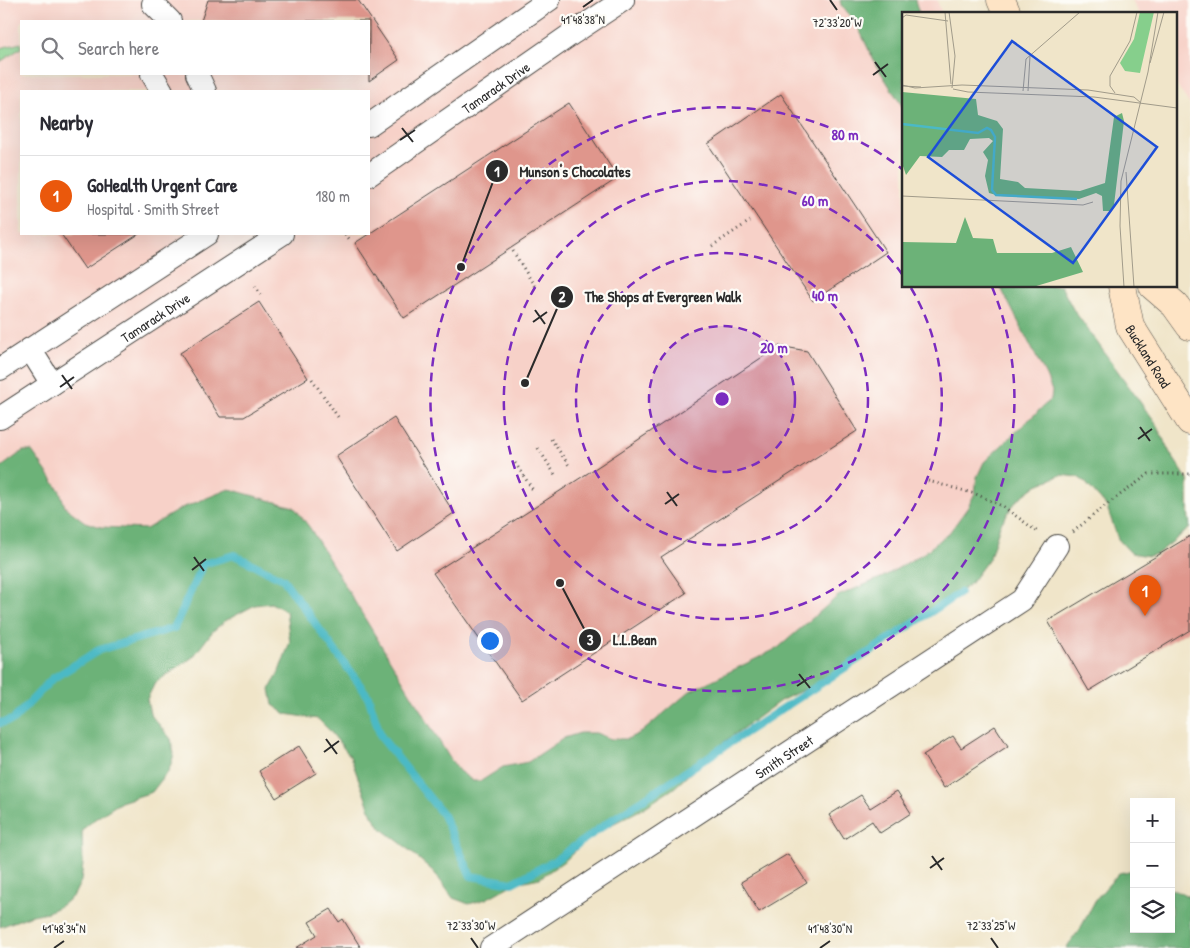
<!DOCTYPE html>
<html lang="en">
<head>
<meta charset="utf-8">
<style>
	:root { --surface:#fff; --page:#f7f7f7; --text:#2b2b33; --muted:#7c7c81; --line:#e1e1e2; --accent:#ea580c }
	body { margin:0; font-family:"Patrick Hand",sans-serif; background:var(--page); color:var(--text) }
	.controls { position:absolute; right:15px; bottom:15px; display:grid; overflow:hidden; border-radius:0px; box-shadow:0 5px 20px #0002 }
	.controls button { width:45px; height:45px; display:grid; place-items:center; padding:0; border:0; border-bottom:1px solid var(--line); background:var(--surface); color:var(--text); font:25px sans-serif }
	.you { position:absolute; left:489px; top:640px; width:18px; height:18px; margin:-12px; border:4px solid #fff; border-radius:50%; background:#1a73e8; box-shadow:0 0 0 8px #1a73e833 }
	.badge { display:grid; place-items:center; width:32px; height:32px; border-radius:50%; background:var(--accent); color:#fff; font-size:16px; font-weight:700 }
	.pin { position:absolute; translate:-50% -41px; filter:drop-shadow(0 1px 2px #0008) }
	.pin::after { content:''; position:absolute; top:26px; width:18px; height:15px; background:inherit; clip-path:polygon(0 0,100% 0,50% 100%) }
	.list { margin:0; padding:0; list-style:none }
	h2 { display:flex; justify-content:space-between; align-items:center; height:65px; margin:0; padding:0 20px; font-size:21px }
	h2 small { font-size:16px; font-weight:400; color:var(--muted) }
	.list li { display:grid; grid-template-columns:32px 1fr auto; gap:15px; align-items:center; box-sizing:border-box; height:80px; padding:0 20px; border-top:1px solid var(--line) }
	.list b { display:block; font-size:19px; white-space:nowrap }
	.list p { margin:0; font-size:16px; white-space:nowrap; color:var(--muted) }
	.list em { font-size:16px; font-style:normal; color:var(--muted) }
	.icon { flex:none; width:28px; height:28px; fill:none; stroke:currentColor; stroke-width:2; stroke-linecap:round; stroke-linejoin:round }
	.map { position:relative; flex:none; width:1190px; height:948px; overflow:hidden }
	.search { position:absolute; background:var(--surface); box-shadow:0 5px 20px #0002; left:20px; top:20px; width:350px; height:55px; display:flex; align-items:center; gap:12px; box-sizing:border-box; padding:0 18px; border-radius:0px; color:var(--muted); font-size:19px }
	.panel { position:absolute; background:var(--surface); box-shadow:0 5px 20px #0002; left:20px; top:90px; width:350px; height:145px; border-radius:0px }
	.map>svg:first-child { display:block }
	.built { fill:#f7d1c8; fill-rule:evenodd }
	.green { fill:#86cf8c; stroke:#587d5c }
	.forest { fill:#6cb278; stroke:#4c6e52 }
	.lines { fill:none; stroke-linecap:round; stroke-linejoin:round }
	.stream { stroke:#4bb9c5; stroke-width:8 }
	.building { fill:#df968c }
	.minor-casing { stroke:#494743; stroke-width:24 }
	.secondary-casing { stroke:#494743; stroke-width:29 }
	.path { stroke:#494743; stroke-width:3; stroke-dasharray:1 4; stroke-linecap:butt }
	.minor { stroke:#fff; stroke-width:22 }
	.secondary { stroke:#fee4c5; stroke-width:28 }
	.ticks { fill:none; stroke:#2b2b2b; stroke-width:2 }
	.ring { fill:none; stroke:#7b2cbf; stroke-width:2.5; stroke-dasharray:9 6 }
	.labels { text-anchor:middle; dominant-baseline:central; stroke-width:4.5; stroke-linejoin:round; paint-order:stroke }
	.street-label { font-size:14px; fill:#2b2b2b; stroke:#fdfcf7 }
	.inset-river { fill:none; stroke:#4bb9c5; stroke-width:2.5 }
	.inset-road { fill:none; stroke:#a19b8a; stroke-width:1 }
	.view { fill:#1d4ed8; fill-opacity:0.15; stroke:#1d4ed8; stroke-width:2.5 }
	.inset-edge { fill:none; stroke:#2b2b2b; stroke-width:2.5 }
	.ticks-label { font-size:12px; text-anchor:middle; fill:#2b2b2b; stroke:#fdfcf7; stroke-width:4.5; stroke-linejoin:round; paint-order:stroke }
	.centre { fill:#7b2cbf; stroke:#fdfcf7; stroke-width:2.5 }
	.ring-label { font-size:15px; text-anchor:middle; font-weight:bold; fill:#7b2cbf; stroke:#fdfcf7; stroke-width:4.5; stroke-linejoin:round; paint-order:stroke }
	.leader { fill:none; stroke:#2b2b2b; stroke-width:2 }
	.callout-dot { fill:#2b2b2b; stroke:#fdfcf7; stroke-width:2 }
	.mark-label { font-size:15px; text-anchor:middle; font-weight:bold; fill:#fff }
	.callout-label { font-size:15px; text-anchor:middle; font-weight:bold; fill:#2b2b2b; stroke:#fdfcf7; stroke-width:4.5; stroke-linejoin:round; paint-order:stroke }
</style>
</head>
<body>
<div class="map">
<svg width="1190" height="948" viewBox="0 0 1190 948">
	<rect width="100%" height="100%" fill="#fdfcf7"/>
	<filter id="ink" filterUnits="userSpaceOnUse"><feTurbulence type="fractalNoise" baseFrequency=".02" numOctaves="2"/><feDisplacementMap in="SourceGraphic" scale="10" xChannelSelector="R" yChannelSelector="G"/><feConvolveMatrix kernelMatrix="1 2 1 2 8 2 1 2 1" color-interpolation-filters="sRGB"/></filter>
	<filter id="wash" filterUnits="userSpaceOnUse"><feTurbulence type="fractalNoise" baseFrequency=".0096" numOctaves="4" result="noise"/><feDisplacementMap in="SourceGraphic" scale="20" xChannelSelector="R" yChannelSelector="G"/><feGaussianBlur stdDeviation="1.12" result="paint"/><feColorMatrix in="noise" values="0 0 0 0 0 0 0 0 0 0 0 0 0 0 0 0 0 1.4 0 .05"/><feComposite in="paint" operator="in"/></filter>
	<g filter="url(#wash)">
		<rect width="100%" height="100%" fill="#f0e5c9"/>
		<path class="built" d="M0,0H840L841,5L857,25L876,65L904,109V286H1000L1046,376L1052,391L1051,399L984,462L977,477L975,493L968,507L949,533L924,553L883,577L838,596L778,648L690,691L642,732L627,739H611L596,733H580L564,738L528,762L503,767L481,781H473L459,771L449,757L310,528L294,507L182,508L146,529L101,527L85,522L65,507L60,491L23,451L0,468ZM21,21H369V74H21ZM21,91H369V234H21Z
			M915,0H937L942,14H919Z
			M1132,0H1190V105L1176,84V14H1139Z"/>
		<path class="green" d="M21,43V48L0,62V48Z"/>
		<path class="forest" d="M840,0H915L919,14H904V109L876,65L857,25L841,5Z
			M1000,286H1061L1073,309L1156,424L1170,453L1188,480V512L1190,528L1157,554L1149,556L1131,553L1118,539L1107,507L1085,482L1078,477L1061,475L1037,485L1017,500L1000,525L990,557L970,584L944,604L899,630L842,671L780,701L724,742L674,788L642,809L591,835L567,859L540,878L515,883L486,899L469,904L453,898L434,872L402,844L381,828L372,815L350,756L330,731L318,719L286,714L273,705L270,689L278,674L290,642L286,611L271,603L255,605L225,621L213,631L193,657L155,683L147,699L150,714L171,739L174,754L169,770L152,792L121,802L95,819L82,830L83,864L81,881L74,895L62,905L48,912L32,915L0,927V468L23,451H32L60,491L65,507L85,522L101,527L146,529L182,508L229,489L294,507L310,528L449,757L459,771L473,781H481L503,767L528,762L564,738L580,733H596L611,739H627L642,732L690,691L778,648L838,596L883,577L924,553L949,533L968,507L975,493L977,477L984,462L1051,399L1052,391L1046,376Z
			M1134,870V929H1171V889L1190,897V948H1066L1080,929L1096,899L1119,873Z"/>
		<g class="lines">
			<path class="stream" d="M0,723L13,720L52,679L99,650L174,628L203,564L234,555L283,579L368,696L381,737L443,815L471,876L512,883L554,861L613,819L960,593"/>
		</g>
		<g id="blocks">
			<path class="building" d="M208,0H358L399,60L369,81V21H201Z
				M781,94L886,252L813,301L708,144Z
				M569,103L618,178L404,318L355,243Z
				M61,234H139L85,269Z
				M259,302L308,378L244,417H220L180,353Z
				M779,346L807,351L857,431L661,557L686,593L522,700L433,573L602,464Z
				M394,418L454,513L397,551L336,456Z
				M1190,536V630L1089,691L1048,621Z
				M995,726L1008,746L944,788L923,755L953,736L961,748Z
				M299,746L316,773L276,798L259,771Z
				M897,791L911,813L880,833L872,821L844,839L829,815L861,795L870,808Z
				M788,854L807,883L759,912L741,882Z
				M331,909L339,922L343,919L361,948H296L317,935L309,922Z"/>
		</g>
	</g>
	<g filter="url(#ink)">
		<use href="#blocks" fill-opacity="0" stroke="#494743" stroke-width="1"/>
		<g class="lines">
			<g class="minor-casing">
				<g id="minor">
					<path d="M153,4L170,21"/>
					<path d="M152,74L162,91"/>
					<path d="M197,74L205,91"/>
					<path d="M369,125L549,0"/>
					<path id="s1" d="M369,175L573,33L623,0"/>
					<path d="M30,349L52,384"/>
					<path d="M0,369L207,234"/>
					<path id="s2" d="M0,418L282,234"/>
					<path id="s3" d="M491,948L1022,600L1057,546"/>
				</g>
			</g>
			<g class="secondary-casing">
				<g id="secondary">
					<path d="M1001,0L1007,14"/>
					<path id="s4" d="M1122,286L1130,326L1190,421"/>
					<path d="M1153,286L1175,305L1190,326"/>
				</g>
			</g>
			<path class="path" d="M345,234L351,241
				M712,246L750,221
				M513,251L535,287
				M255,286L261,295
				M312,379L338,417
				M551,439L570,467
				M538,448L556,476
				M515,463L533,490
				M928,481L976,494L1004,507L1039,533
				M1073,532L1102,508L1149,474H1190"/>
			<use href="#minor" class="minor"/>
			<use href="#secondary" class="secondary"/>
		</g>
	</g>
	<path class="ticks" d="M830,0L837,10M583,7L593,0M875,62L886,77M873,75L888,64M402,128L413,142M400,140L415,130M535,310L545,324M533,322L547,312M62,375L72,389M60,387L74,377M1140,427L1150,441M1138,439L1152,429M667,492L677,506M665,504L679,494M194,557L204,571M192,570L206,559M799,674L810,688M797,686L812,676M326,739L337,754M324,752L339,741M932,856L942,870M930,868L944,858M471,938L478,948M991,938L998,948M54,948L64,941M820,948L830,941"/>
	<circle cx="722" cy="399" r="73" fill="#7b2cbf" fill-opacity=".12"/>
	<g class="ring">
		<circle cx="722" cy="399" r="73"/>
		<circle cx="722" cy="399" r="146"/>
		<path d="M911 288A219 219 0 1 1 904 277"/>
		<path d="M992 287A292 292 0 1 1 902 169"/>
	</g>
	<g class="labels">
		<g class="street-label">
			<text stroke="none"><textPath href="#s1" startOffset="154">Tamarack Drive</textPath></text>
			<text stroke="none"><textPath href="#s2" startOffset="185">Tamarack Drive</textPath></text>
			<text stroke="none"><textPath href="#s4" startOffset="76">Buckland Road</textPath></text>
			<text stroke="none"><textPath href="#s3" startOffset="350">Smith Street</textPath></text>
		</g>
	</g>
	<g transform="translate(902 12)">
		<rect width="275" height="275" fill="#f0e5c9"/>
		<path d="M238,0H252L238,61L223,59L218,51L232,27Z" fill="#86cf8c"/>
		<path d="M0,80L74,87L76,103L95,109L101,117L98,167L116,170L123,176L178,179L203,171L212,105L220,101L222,109L212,193L209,199H201L200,184L194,181L177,187L98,184L87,181L83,164L86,148L81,140L91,129L87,126L68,127L62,138H47L40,145L18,144L4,163L0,151ZM63,205L71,226L91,227L95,241H150L169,235L181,260L131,275H0V230L54,231Z" fill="#6cb278"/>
		<path class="inset-river" d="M0,112L76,121L85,116L89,118L93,125L90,178L94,183L175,187"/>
		<path class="inset-road" d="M43,0L49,72M47,0L53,44L50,76M0,6L4,3L46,9M248,51L262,0M0,73L13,76L60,73L186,78L232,85L239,91M1,74L19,75M51,77L66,80L192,85L275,96M121,79L124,47L178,0M126,79L128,44M213,81L208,74V64L228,29L235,0M224,160L232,275M0,184L181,193L191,190M222,275L218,214L219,169L246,60L256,0"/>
		<path class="view" d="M110,29L255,135L171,251L26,145Z"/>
		<rect width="275" height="275" class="inset-edge"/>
	</g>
	<g class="ticks-label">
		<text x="583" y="24">41°48'38"N</text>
		<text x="837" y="27">72°33'20"W</text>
		<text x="471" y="930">72°33'30"W</text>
		<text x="991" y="930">72°33'25"W</text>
		<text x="64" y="933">41°48'34"N</text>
		<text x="830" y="933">41°48'30"N</text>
	</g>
	<circle cx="722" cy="399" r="8" class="centre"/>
	<g class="ring-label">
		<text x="845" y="140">80 m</text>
		<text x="815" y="206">60 m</text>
		<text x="825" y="301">40 m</text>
		<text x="774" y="353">20 m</text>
	</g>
	<path class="leader" d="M461 267L497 171M525 383L562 297M560 583L590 640"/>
	<g class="callout-dot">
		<circle cx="461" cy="267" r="5"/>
		<circle cx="525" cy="383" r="5"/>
		<circle cx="560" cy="583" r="5"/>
		<circle cx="497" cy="171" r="12"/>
		<circle cx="562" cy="297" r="12"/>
		<circle cx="590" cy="640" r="12"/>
	</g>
	<g class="mark-label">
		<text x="497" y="177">1</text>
		<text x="562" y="302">2</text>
		<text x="590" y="645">3</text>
	</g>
	<g class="callout-label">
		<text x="575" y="177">Munson's Chocolates</text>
		<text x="663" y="302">The Shops at Evergreen Walk</text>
		<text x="635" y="645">L.L.Bean</text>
	</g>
</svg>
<div class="controls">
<button>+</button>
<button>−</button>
<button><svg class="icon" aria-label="layers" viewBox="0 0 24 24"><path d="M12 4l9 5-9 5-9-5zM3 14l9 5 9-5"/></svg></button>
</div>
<div class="you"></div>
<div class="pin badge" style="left:1145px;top:616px">1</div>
<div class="search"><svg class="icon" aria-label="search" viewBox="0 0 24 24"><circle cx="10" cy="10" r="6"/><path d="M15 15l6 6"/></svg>Search here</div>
<section class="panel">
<h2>Nearby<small></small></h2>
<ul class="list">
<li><span class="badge">1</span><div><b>GoHealth Urgent Care</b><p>Hospital · Smith Street</p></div><em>180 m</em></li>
</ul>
</section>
</div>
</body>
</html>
